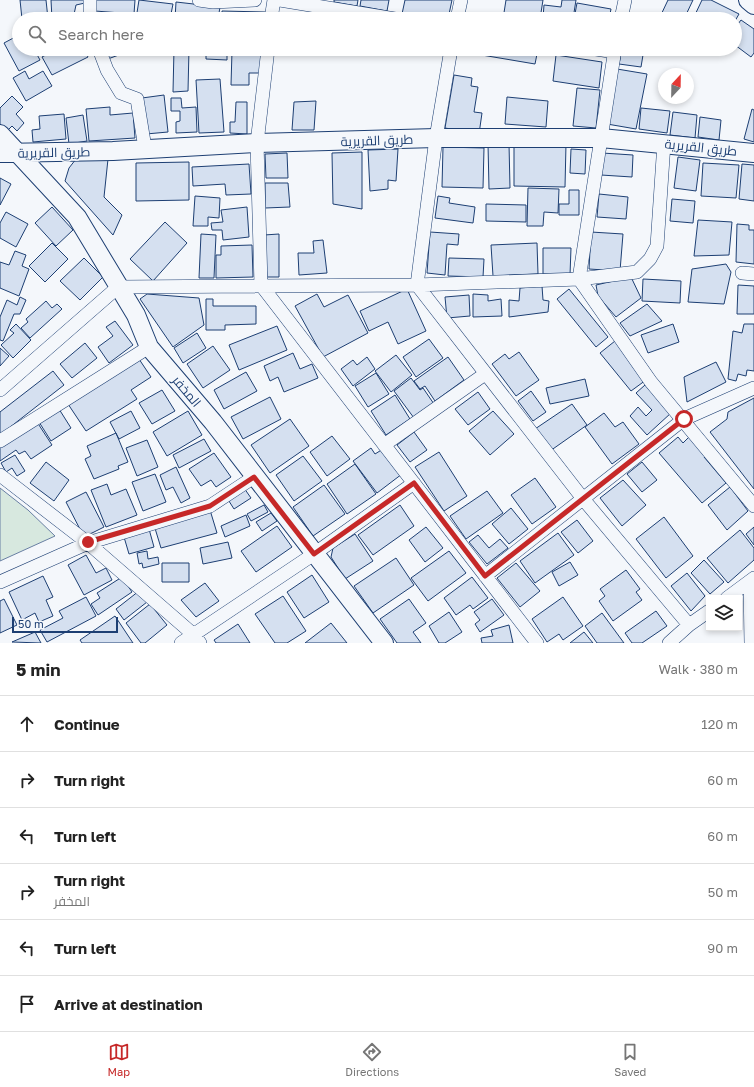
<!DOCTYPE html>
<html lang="en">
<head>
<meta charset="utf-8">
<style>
	:root { --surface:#fff; --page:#f6f6f6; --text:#222; --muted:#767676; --line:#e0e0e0; --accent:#c62828 }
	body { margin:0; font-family:"Golos Text",Cairo,sans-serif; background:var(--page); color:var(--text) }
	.controls { position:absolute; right:12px; bottom:12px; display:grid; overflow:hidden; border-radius:0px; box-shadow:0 2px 6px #0003 }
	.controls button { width:36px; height:36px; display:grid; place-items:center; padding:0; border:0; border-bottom:1px solid var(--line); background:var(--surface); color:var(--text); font:20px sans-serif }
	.compass { position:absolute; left:658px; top:68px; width:36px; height:36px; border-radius:50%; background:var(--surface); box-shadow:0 2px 6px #0003; rotate:22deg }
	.scale { position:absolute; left:12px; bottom:10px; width:106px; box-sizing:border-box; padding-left:4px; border:2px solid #1d3f73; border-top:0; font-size:11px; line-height:14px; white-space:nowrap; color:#1d3f73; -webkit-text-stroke:3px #f4f7fb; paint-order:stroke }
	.stop { position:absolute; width:12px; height:12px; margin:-9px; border:3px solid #c62828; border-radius:50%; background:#fff }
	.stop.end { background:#c62828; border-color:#fff; box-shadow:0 1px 4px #0008 }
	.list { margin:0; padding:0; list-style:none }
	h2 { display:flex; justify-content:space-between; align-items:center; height:52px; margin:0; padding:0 16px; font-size:17px }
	h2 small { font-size:13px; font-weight:400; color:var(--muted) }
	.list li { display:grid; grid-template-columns:26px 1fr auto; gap:12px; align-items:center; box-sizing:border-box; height:56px; padding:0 16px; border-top:1px solid var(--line) }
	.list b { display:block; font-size:15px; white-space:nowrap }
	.list p { margin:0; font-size:13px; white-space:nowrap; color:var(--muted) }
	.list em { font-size:13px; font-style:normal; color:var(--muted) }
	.icon { flex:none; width:22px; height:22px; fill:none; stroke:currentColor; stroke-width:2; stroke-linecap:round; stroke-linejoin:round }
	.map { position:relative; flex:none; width:754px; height:643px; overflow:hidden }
	.search { position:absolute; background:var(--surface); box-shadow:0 2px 6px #0003; left:12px; right:12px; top:12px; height:44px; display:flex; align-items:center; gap:10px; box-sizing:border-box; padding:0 14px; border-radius:22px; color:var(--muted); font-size:15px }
	.sheet { height:388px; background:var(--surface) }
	nav { display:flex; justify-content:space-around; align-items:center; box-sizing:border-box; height:56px; border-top:1px solid var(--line); background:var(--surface); font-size:11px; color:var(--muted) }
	nav a { display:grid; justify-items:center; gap:2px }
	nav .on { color:var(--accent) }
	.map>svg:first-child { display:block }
	.green { fill:#d7e8df; stroke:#687fa3 }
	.building { fill:#d5e0f0; stroke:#1d3f73 }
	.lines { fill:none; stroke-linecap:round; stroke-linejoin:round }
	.street-casing { stroke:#1d3f73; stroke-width:14 }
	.secondary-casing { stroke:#1d3f73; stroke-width:20 }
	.street { stroke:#f4f7fb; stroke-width:13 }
	.secondary { stroke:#f4f7fb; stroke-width:18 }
	.route { stroke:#c62828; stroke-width:5 }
	.labels { text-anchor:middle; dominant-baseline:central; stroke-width:3; stroke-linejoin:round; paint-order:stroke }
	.street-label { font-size:13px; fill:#1d3f73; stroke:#f4f7fb }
</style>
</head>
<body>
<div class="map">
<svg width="754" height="643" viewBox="0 0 754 643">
	<rect width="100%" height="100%" fill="#f4f7fb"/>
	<path class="green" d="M0,488L28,510L55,536L0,561Z"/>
	<path class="building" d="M20,0H46L48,19H22Z
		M51,0H84L85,3L76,5L73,19H52Z
		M95,0H135L134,14L95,11Z
		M139,0L173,4L170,19H136Z
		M334,0H358L357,6L334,2Z
		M361,0H389L387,11L360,6Z
		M405,0H452L448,19H428L402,14Z
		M506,0H543L540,19H503Z
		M562,0H576L573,19L543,18L544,5L561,7Z
		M668,0H693L684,19H659Z
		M702,0H711L739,14L735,21V19H693Z
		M176,2L220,7L218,19H175Z
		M577,3L611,9L609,19H574Z
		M222,11L265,12V19H222Z
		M741,20L754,29V53L751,57L735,45V28Z
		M19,35V49H34L40,60L19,71L4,43Z
		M57,49H84L88,57L52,75L42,57Z
		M102,49H126L127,52L105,60Z
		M174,49H189L188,91L173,92Z
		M206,49H227V60L206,59Z
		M459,49H538L535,64L458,51Z
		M622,49H644L641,67L619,64Z
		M232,51H261V73H249V85H231Z
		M556,55L602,62L599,88L553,81Z
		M617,69L647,74L636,129L607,124Z
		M25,71L29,79L43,71L52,86L26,101L13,78Z
		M454,75L472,78L471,86L478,87L474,112L482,113L479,134L445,128Z
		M220,79L224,132L199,133L196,80Z
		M577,88L600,90L596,128L573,126Z
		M164,95L168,132L146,134L142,98Z
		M12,96L23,107L16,114L24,123L17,131L12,126L7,131L0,124V108Z
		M507,97L548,101L546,127L505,124Z
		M171,98H181L182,108L196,107L197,132L176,133V122L180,121V111H171Z
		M316,101L314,130H292L294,102Z
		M236,102H247V134L230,133V122H235Z
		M110,107V115L133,113L135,138L89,141L86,109Z
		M641,108L670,111L667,133L639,129Z
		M752,109L754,110V142L744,139Z
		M673,112L697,115L695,138L670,135Z
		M64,114L66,139L33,142L32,130L40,129L39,116Z
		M83,115L87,141L69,144L66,118Z
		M700,117L721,120L719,140L698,137Z
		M514,143L566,144L565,187L514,186Z
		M488,144H509L510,188L489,189Z
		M443,147L484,148L483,188L442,187Z
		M398,149L396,181L388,180V189L370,191L368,150Z
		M571,149L586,150L585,174L570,173Z
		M362,152V209L333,204L332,153Z
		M287,153L288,178H266L265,154Z
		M602,153L633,155L632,177L601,175Z
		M678,157L700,160L696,191L674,188Z
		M76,159H108L104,197L122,215L113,235L65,181L69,168Z
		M189,162V200L136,201V163Z
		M703,163L739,165L736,198L701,196Z
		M249,164L251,194L226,195L225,184L193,186L192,167Z
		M742,164L754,165V201L739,199Z
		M0,178L11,184L0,205Z
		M265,183H288L290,207L265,208Z
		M528,188L559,189L558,213L544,212L543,226H527Z
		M569,190H579V215H559V204H569Z
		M599,194L628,197L626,219L597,217Z
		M195,196L220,198L219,218L208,217V226H193Z
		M438,196L450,198L449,203L475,207L473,223L435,218Z
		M672,199L695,201L693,223L670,221Z
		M486,204L526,205V222L486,221Z
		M52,207L73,230L56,246L35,223Z
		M247,207L249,237L223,240L222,230H212L211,223L223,222L221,210Z
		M6,212L28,224L16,247L0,238V223Z
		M698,220L732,222L729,255L694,256Z
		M165,222L187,243L153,281L130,259Z
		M737,224L749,225V230H754V264L736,262Z
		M430,232L459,234L458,245L447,244L445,275L427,273Z
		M591,232L623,234L620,271L589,269Z
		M201,234L216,235L214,278H199Z
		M279,234V277H267L264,235Z
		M323,240L327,273L299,275L298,253H314L313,241Z
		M52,243L68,259L45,282L29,266Z
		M537,243L538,274L493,276L491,245Z
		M252,245L253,277L216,278V255H221V246Z
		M543,248H571L570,275L543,274Z
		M15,251L26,255L22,266L29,269L19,296L0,288V262L9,265Z
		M84,258L103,277L80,300L60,281Z
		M449,258L484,259L483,277L448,276Z
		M726,264L731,272L724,304L688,302L692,269Z
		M631,277L641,298L616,317L598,296L596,285Z
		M643,279L681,281L680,303L642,301Z
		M738,285L754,286V314H737Z
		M542,286L543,300L549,301L548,312L509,317V300L519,301L520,288Z
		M407,289L426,331L398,344L388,322L369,331L360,311Z
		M569,289L608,337L596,347L557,299Z
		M147,294L199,298L204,325L173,347L140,299Z
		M317,294L324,307L348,295L368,333L323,357L295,306Z
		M473,294L488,295V301L501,299L502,316L473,317Z
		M469,295L470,316L447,318L445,297Z
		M20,297L26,300L20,314H14L3,341L0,340V317L7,300L17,305Z
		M206,299H213V306H256V324L225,325V330H206Z
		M46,301L52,308L57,304L62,309L30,338L21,328L28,322L26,319Z
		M647,304L662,321L630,336L620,323Z
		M115,321L133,345L109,363L98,347L113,336L106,327Z
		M16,324L31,340L13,358L1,345L14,333L10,330Z
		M673,324L679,342L648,353L641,335Z
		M744,324H754V371L747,370L746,376L738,374L736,381L728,379L733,331L742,333Z
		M277,326L287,350L239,370L229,345Z
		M197,333L206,348L183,363L174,348Z
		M429,339L443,358L416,377L403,357Z
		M615,341L646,380L631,391L600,353Z
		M85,343L97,358L72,378L60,364Z
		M213,346L230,370L203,388L187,364Z
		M0,348L9,356L0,366Z
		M519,352L539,380L516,396L492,364L505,354L509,359Z
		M293,353L300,369L312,364L318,378L284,392L278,377L270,381L264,366Z
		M396,355L412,375L391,392L375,371Z
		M367,357L375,369L353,386L341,369L353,360L357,365Z
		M448,357L464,380L435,401L425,386L420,389L414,381Z
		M139,359L151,377L131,390L137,399L86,431L68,404Z
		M716,362L726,382L687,402L684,377Z
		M53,371L64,385L0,435V412Z
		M246,372L257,391L224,409L214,390Z
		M376,373L389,394L368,407L355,386Z
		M411,378L420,390L423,388L434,404L414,418L394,391Z
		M585,379L589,396L550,404L546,388Z
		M645,385L671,413L647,435L630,416L638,407L646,416L652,410L636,393Z
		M162,390L175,411L152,424L139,403Z
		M531,391L546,412L533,421L518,401Z
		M478,392L490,409L468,425L455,409Z
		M395,395L410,419L386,435L371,411Z
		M270,397L281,419L243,439L231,417Z
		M754,398V489L710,432L727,419L728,412Z
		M572,404L587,425L550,451L535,429Z
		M59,409L71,428L51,441L39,422Z
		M131,411L140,428L119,439L110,422Z
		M188,411L202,435L167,456L153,432Z
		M493,411L514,434L490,455L469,431Z
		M604,413L615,427L623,422L639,444L612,464L585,427Z
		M290,419L309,446L270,473L251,445Z
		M37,422L52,445L31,459L25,451L19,454L16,450L0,461V446Z
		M414,432L427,450L410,462L397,445Z
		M116,433L128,462L118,466L119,469L94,479L85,459L91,456L87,446Z
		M332,436L350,459L327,476L310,452Z
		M690,436L706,455L704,457L726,483L702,503L659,453L678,437L683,443Z
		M204,439L211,451L179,468L173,455Z
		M147,440L158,467L137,476L126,448Z
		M371,448L375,454L383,449L402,474L377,493L353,461Z
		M439,452L467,496L444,511L415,467Z
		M214,453L231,477L216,487L211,480L201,486L189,469Z
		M15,455L25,471L17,476L12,468L6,472L1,463Z
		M303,456L322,481L294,501L276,475Z
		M46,462L69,480L54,501L30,483Z
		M642,462L657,480L642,492L627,474Z
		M355,464L376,494L347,514L327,484Z
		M176,467L190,498L181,503L173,487L166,490L160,475Z
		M155,474L166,502L143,511L132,482Z
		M535,478L556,507L532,524L511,495Z
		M623,480L646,505L622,526L600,498Z
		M107,484L111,495L126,489L137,515L106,527L91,490Z
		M324,485L345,514L313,536L293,507Z
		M730,487L748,511L727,530L708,505Z
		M244,488L251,498L234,509L227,498Z
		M487,491L503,513L466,539L450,516Z
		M86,492L104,527L84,537L66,502Z
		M264,505L268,512L251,521L247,514Z
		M400,505L414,526L373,555L358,535Z
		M511,508L528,529L509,544L492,524Z
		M210,510L217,533L161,548L154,525Z
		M271,513L277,521L262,531L256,522Z
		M246,515L250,526L225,537L221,526Z
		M664,517L693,556L666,578L636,539Z
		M577,520L593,541L578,553L561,532Z
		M277,526L292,547L256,572L241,551Z
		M426,527L443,548L425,562L409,540Z
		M754,527V545L746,534Z
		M149,529L154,547L129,554L124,537Z
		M740,530L754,548V560L728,583L707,558Z
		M558,533L574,555L535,583L520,561Z
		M355,534L373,561L345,579L331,557L333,548Z
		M478,535L489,548L500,539L508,548L487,564L469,542Z
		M228,542L232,558L203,564L200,548Z
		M147,551L148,559L158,557L159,564L143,568L142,563L139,564L137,553Z
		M449,551L466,573L428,601L411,578Z
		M86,555L96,573L106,568L112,580L84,595L68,565Z
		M396,558L414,585L373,613L354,586Z
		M704,560L724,582L710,594L691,573Z
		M570,562L578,575L559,586L552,572Z
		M162,563H189V582H162Z
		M516,563L540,591L520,607L497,578Z
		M626,570L640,589L636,592L642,600L613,621L599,601L605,596L600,589Z
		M687,573L705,596L691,611L671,586Z
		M312,575L329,602L304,618L287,592Z
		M43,576L53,597L46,600L53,616L39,622L35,613L22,620L9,592Z
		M122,577L132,592L98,615L91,604L100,598L97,593Z
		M472,577L488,598L473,609L470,605L456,615L444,598Z
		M205,583L219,601L196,617L181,600Z
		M139,591L147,602L124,620L116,609Z
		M283,596L306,631L287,643H275L255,614Z
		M86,597L96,616L47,642L40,630L63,618L59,611Z
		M563,597L583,626L563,640L559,634L547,642L532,619Z
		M4,599L17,625L0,633V601Z
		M409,599L426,623L413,632L421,643H397L380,619Z
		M492,599L504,615L480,632L475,624L480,620L474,612Z
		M150,604L167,625L145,643H141L126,623Z
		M656,611L667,626L642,643H632L625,633Z
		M449,612L462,632L445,643H439L429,626Z
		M602,613L624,643H597L585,626Z
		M115,616L133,643H82L80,640Z
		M331,623L347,643H305Z
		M238,624L250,643H216L214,640Z
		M509,625L513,643H482L481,638L493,636L491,630Z
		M35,632L41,643L12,642Z
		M584,632L593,643H570Z"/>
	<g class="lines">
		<g class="street-casing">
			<path id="street" d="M90,0V19
				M199,0L213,2L255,0
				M280,0L395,19
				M271,19L274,0
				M457,19L461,0
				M621,19L625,0
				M99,49L107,70L121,93L137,99L145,148
				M268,49L257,143L261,285L537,643
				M451,49L436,138L417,285L584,500L689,625
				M596,49L615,52
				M615,49L579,279L651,382L754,506
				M742,273L754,274
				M0,390L118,287L417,285L579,279L637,272L650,259L657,246L664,143
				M0,441L149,347
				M384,445L485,374
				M0,475L88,543L194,635L200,643
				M485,576L684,419L754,388
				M0,582L88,543L210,506L254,477
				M750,582L751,643
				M727,598L754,578
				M181,643L314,554L414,483
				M669,643L689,625L709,611"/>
		</g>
		<g class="secondary-casing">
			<path id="secondary" d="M748,0L754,5
				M0,134L77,217L136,315L149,347L213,422L384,643
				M0,153L113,151L257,143L436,138H601L754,153"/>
		</g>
		<use href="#street" class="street"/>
		<use href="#secondary" class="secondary"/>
	</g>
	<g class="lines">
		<path class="route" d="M88,542L210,506L254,477L314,554L414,483L485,576L684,419"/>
	</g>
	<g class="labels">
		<g class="street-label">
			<text transform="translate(377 140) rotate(-2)">طريق القريرية</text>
			<text transform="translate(701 147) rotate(6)">طريق القريرية</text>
			<text transform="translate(54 152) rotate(-1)">طريق القريرية</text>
			<text transform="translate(187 391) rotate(50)">المخفر</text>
		</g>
	</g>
</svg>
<div class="controls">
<button><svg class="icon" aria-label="layers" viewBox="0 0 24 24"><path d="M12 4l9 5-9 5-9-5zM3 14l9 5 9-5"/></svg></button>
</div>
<svg class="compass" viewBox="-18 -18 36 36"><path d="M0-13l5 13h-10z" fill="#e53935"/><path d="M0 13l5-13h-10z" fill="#767676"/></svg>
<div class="scale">50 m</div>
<div class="stop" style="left:684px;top:419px"></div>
<div class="stop end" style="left:88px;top:542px"></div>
<div class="search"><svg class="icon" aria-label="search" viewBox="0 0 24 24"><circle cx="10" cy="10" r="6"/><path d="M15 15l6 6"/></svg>Search here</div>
</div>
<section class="sheet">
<h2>5 min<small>Walk · 380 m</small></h2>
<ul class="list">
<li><svg class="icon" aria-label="ahead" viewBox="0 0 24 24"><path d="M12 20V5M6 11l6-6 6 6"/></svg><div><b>Continue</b></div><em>120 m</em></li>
<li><svg class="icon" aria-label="right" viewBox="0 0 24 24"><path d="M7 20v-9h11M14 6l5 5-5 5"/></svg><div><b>Turn right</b></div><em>60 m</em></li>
<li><svg class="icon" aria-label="left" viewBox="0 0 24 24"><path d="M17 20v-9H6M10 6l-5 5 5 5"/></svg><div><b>Turn left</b></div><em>60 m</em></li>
<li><svg class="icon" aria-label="right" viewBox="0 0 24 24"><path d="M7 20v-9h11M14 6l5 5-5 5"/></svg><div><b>Turn right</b><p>المخفر</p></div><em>50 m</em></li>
<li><svg class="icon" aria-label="left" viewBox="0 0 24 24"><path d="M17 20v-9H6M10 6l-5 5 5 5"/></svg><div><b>Turn left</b></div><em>90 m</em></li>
<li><svg class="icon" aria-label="arrive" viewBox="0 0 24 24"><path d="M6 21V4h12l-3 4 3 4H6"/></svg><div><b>Arrive at destination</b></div></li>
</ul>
</section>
<nav>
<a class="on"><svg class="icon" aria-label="map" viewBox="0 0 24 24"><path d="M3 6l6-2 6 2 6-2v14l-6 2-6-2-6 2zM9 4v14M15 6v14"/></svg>Map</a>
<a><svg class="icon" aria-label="directions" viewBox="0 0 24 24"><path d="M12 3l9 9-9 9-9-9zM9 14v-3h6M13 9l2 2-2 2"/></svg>Directions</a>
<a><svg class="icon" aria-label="saved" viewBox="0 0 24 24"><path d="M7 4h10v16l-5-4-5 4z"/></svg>Saved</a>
</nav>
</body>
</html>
